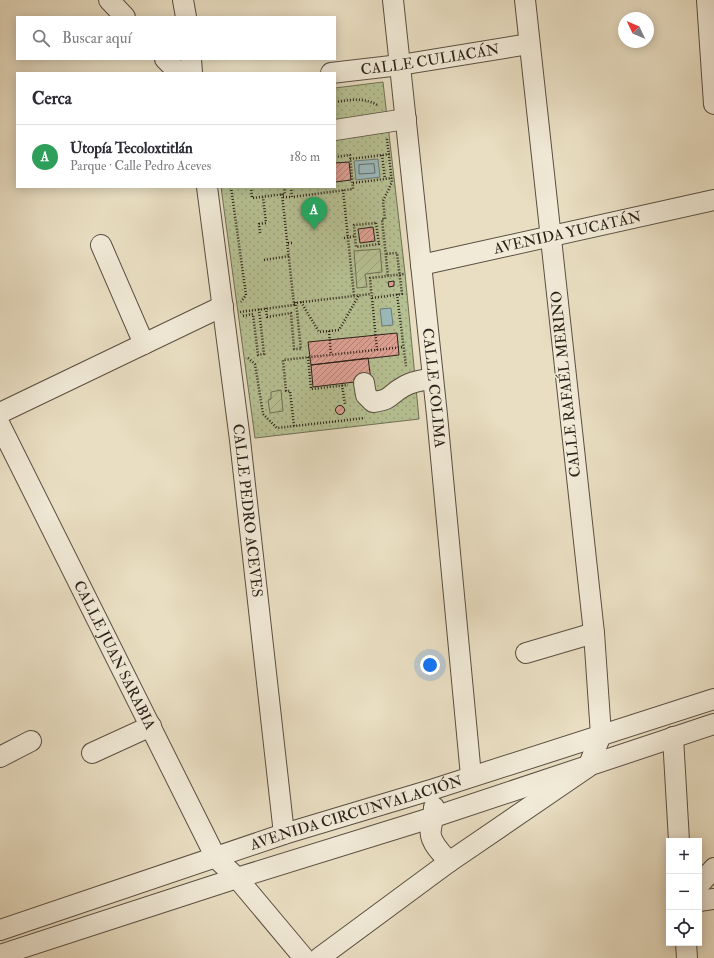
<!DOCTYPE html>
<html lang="es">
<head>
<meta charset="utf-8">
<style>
	:root { --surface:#fff; --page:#f2f2f3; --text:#2b2b33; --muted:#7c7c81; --line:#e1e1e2; --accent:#ea580c }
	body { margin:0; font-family:"IM FELL Double Pica",serif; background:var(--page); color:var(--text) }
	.controls { position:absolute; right:12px; bottom:12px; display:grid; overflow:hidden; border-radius:0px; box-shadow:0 2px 10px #0003 }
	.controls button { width:36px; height:36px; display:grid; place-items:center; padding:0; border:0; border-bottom:1px solid var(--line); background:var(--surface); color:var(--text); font:20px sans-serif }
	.compass { position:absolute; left:618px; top:12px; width:36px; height:36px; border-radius:50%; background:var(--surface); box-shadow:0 2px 10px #0003; rotate:314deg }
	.you { position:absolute; left:430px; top:665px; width:14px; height:14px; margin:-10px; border:3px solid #fff; border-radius:50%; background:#1a73e8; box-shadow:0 0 0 6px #1a73e833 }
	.badge { display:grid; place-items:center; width:26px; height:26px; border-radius:50%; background:var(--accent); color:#fff; font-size:13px; font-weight:700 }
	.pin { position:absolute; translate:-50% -33px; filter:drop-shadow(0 1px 2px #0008) }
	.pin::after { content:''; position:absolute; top:21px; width:14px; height:12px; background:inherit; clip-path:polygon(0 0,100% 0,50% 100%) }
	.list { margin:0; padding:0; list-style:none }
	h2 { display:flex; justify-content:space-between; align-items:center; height:52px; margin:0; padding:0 16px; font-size:17px }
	h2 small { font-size:13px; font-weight:400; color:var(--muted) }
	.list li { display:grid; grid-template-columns:26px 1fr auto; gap:12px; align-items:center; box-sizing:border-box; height:64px; padding:0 16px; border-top:1px solid var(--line) }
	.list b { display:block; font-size:15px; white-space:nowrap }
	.list p { margin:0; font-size:13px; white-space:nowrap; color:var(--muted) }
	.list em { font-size:13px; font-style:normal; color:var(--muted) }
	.icon { flex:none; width:22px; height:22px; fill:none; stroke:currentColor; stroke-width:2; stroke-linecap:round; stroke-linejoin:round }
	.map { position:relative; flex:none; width:714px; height:958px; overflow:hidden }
	.search { position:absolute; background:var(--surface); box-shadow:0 2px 10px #0003; left:16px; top:16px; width:320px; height:44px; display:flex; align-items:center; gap:10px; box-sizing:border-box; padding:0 14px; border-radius:0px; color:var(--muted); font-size:15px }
	.panel { position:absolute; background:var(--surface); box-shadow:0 2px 10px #0003; left:16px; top:72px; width:320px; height:116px; border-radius:0px }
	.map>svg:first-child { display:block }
	.park { fill:url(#park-dots); stroke:#707056 }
	.garden { fill:url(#garden-furrows); stroke:#707056 }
	.water { fill:#9bbabd; stroke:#6e7c7b }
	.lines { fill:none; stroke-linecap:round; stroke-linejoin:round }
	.shore { stroke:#626c6a; stroke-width:1 }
	.building { fill:url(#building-hatch); stroke:#2a1f18 }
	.minor-casing { stroke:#5a4f42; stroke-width:22 }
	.path { stroke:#2a1f18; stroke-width:2.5; stroke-dasharray:1 2; stroke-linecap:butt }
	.minor { stroke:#f1ead7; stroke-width:20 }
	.labels { text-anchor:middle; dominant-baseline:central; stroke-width:3; stroke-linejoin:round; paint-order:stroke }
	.street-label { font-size:15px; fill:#2a1f18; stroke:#f1ead7 }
</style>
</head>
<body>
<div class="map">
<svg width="714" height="958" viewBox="0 0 714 958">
	<defs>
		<pattern id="park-dots" width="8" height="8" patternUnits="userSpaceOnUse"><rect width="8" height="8" fill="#b6c193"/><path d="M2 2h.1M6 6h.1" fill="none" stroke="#9da57e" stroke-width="1.8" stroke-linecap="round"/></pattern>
		<pattern id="garden-furrows" width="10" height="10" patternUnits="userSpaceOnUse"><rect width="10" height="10" fill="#b6c193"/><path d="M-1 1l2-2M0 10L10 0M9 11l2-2" fill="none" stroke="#9da57e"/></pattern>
		<pattern id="building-hatch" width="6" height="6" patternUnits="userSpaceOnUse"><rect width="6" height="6" fill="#e0a296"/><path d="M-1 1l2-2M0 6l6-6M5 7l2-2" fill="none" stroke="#b68379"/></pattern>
	</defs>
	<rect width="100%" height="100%" fill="#e9dec2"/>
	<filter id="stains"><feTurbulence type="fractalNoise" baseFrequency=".005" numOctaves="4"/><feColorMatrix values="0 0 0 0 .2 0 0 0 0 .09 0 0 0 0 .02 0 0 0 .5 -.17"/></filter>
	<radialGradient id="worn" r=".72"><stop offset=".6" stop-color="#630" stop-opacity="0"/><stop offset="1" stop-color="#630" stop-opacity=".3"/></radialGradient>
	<path class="park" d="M383,82L405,273L419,419L255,438L221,187H335V88Z"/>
	<path class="garden" d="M380,249L382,272L365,274L367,287L357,288L354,251Z
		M281,390L283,411L270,413L268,400L271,399V392Z"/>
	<path class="water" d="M378,159L380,177L356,180L354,161Z
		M391,308L393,325L382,326L380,309Z"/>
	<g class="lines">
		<path class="shore" d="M374,164L375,173L359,174V165Z"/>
	</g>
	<path class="building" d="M349,162L351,180L335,182V163Z
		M373,227L375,241L360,243L358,229Z
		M394,281V286L389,287L388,282Z
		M397,333L399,355L311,365L308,342Z
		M368,358L371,380L313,387L311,365Z
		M335.5 410a4.5 4.5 0 1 1 9 0a4.5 4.5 0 1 1-9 0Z"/>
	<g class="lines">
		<g class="minor-casing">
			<g id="minor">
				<path d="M109,0L125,17"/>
				<path d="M183,0L186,17"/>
				<path id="s1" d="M393,0L437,415L471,776"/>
				<path d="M707,0L714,104"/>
				<path d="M165,59L179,73"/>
				<path d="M191,59L192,73"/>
				<path id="s2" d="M331,73L400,65L529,44"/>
				<path d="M335,130L406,119"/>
				<path id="s3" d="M207,187L240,440L284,834"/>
				<path d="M101,245L144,344"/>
				<path id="s4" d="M421,265L714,200"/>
				<path d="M364,383L366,395L373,402C394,399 388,395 403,387C412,381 423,380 433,379"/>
				<path d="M0,413L223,306"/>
				<path id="s5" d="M0,425L216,858L237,878L304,958"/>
				<path d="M526,653L594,633"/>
				<path d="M673,737L679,841"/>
				<path d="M92,753L151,726"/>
				<path d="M0,757L31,741"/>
				<path d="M434,807C434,815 432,821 431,829C428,841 442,853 449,862"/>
				<path d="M699,885L714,868"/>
				<path d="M699,901L714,899"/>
				<path id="s6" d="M0,930L284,834L434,789L714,699"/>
				<path d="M686,943L687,958"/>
				<path d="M0,955L237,878L434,817L714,724"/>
				<path d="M319,958L449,862L588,767L601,735L594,633L525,0"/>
			</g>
		</g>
		<path class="path" d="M335,102C349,100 364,97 377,105
			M387,139L392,182L383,201L385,219H382L388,276
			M382,155L385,179
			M350,159L390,154
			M353,183L392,178
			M231,187L246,295L241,302
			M251,187L252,198L285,194L284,187
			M291,187L292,197L353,189L350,155L335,157
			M343,190L354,296
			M283,197H292
			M376,223L379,244L356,247L354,225Z
			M260,233L259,224L266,223L263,197
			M344,238L355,236
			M288,243H293
			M264,260L289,256
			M397,294L406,366
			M372,298L402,294L397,253L385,254
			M301,302L319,332L339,330L359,295
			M294,303L371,294
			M266,308L267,317L291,313L294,349H301L296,302
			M240,312L294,305L282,194
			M243,316L253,314L258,355L264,354L259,309
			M329,331L331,355
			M377,350L370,278L404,274
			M308,357L311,389L348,385
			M248,358L255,364L263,414L277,428L365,418
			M342,385L345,404
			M294,426L290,391H286L283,360L403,347"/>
		<use href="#minor" class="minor"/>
	</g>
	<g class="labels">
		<g class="street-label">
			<text stroke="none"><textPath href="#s2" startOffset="100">CALLE CULIACÁN</textPath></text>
			<text stroke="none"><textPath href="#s4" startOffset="150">AVENIDA YUCATÁN</textPath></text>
			<text transform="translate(566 384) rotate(-96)">CALLE RAFAÉL MERINO</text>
			<text stroke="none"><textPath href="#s1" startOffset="390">CALLE COLIMA</textPath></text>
			<text stroke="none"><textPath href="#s3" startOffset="326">CALLE PEDRO ACEVES</textPath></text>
			<text stroke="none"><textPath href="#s5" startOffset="257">CALLE JUAN SARABIA</textPath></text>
			<text stroke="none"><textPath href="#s6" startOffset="375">AVENIDA CIRCUNVALACIÓN</textPath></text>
		</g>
	</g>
	<rect width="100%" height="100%" filter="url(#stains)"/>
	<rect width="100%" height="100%" fill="url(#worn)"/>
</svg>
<div class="controls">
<button>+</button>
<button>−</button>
<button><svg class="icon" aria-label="locate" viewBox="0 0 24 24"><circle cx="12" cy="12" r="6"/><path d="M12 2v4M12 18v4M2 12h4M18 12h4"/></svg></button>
</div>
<svg class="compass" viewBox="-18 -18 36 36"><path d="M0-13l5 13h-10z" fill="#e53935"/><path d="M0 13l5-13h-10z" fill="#7c7c81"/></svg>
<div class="you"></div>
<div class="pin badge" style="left:314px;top:230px;background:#2e9e5b">A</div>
<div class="search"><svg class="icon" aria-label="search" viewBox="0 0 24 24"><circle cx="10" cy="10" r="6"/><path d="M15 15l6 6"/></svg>Buscar aquí</div>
<section class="panel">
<h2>Cerca<small></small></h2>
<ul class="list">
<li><span class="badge" style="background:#2e9e5b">A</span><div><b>Utopía Tecoloxtitlán</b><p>Parque · Calle Pedro Aceves</p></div><em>180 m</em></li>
</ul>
</section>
</div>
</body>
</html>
